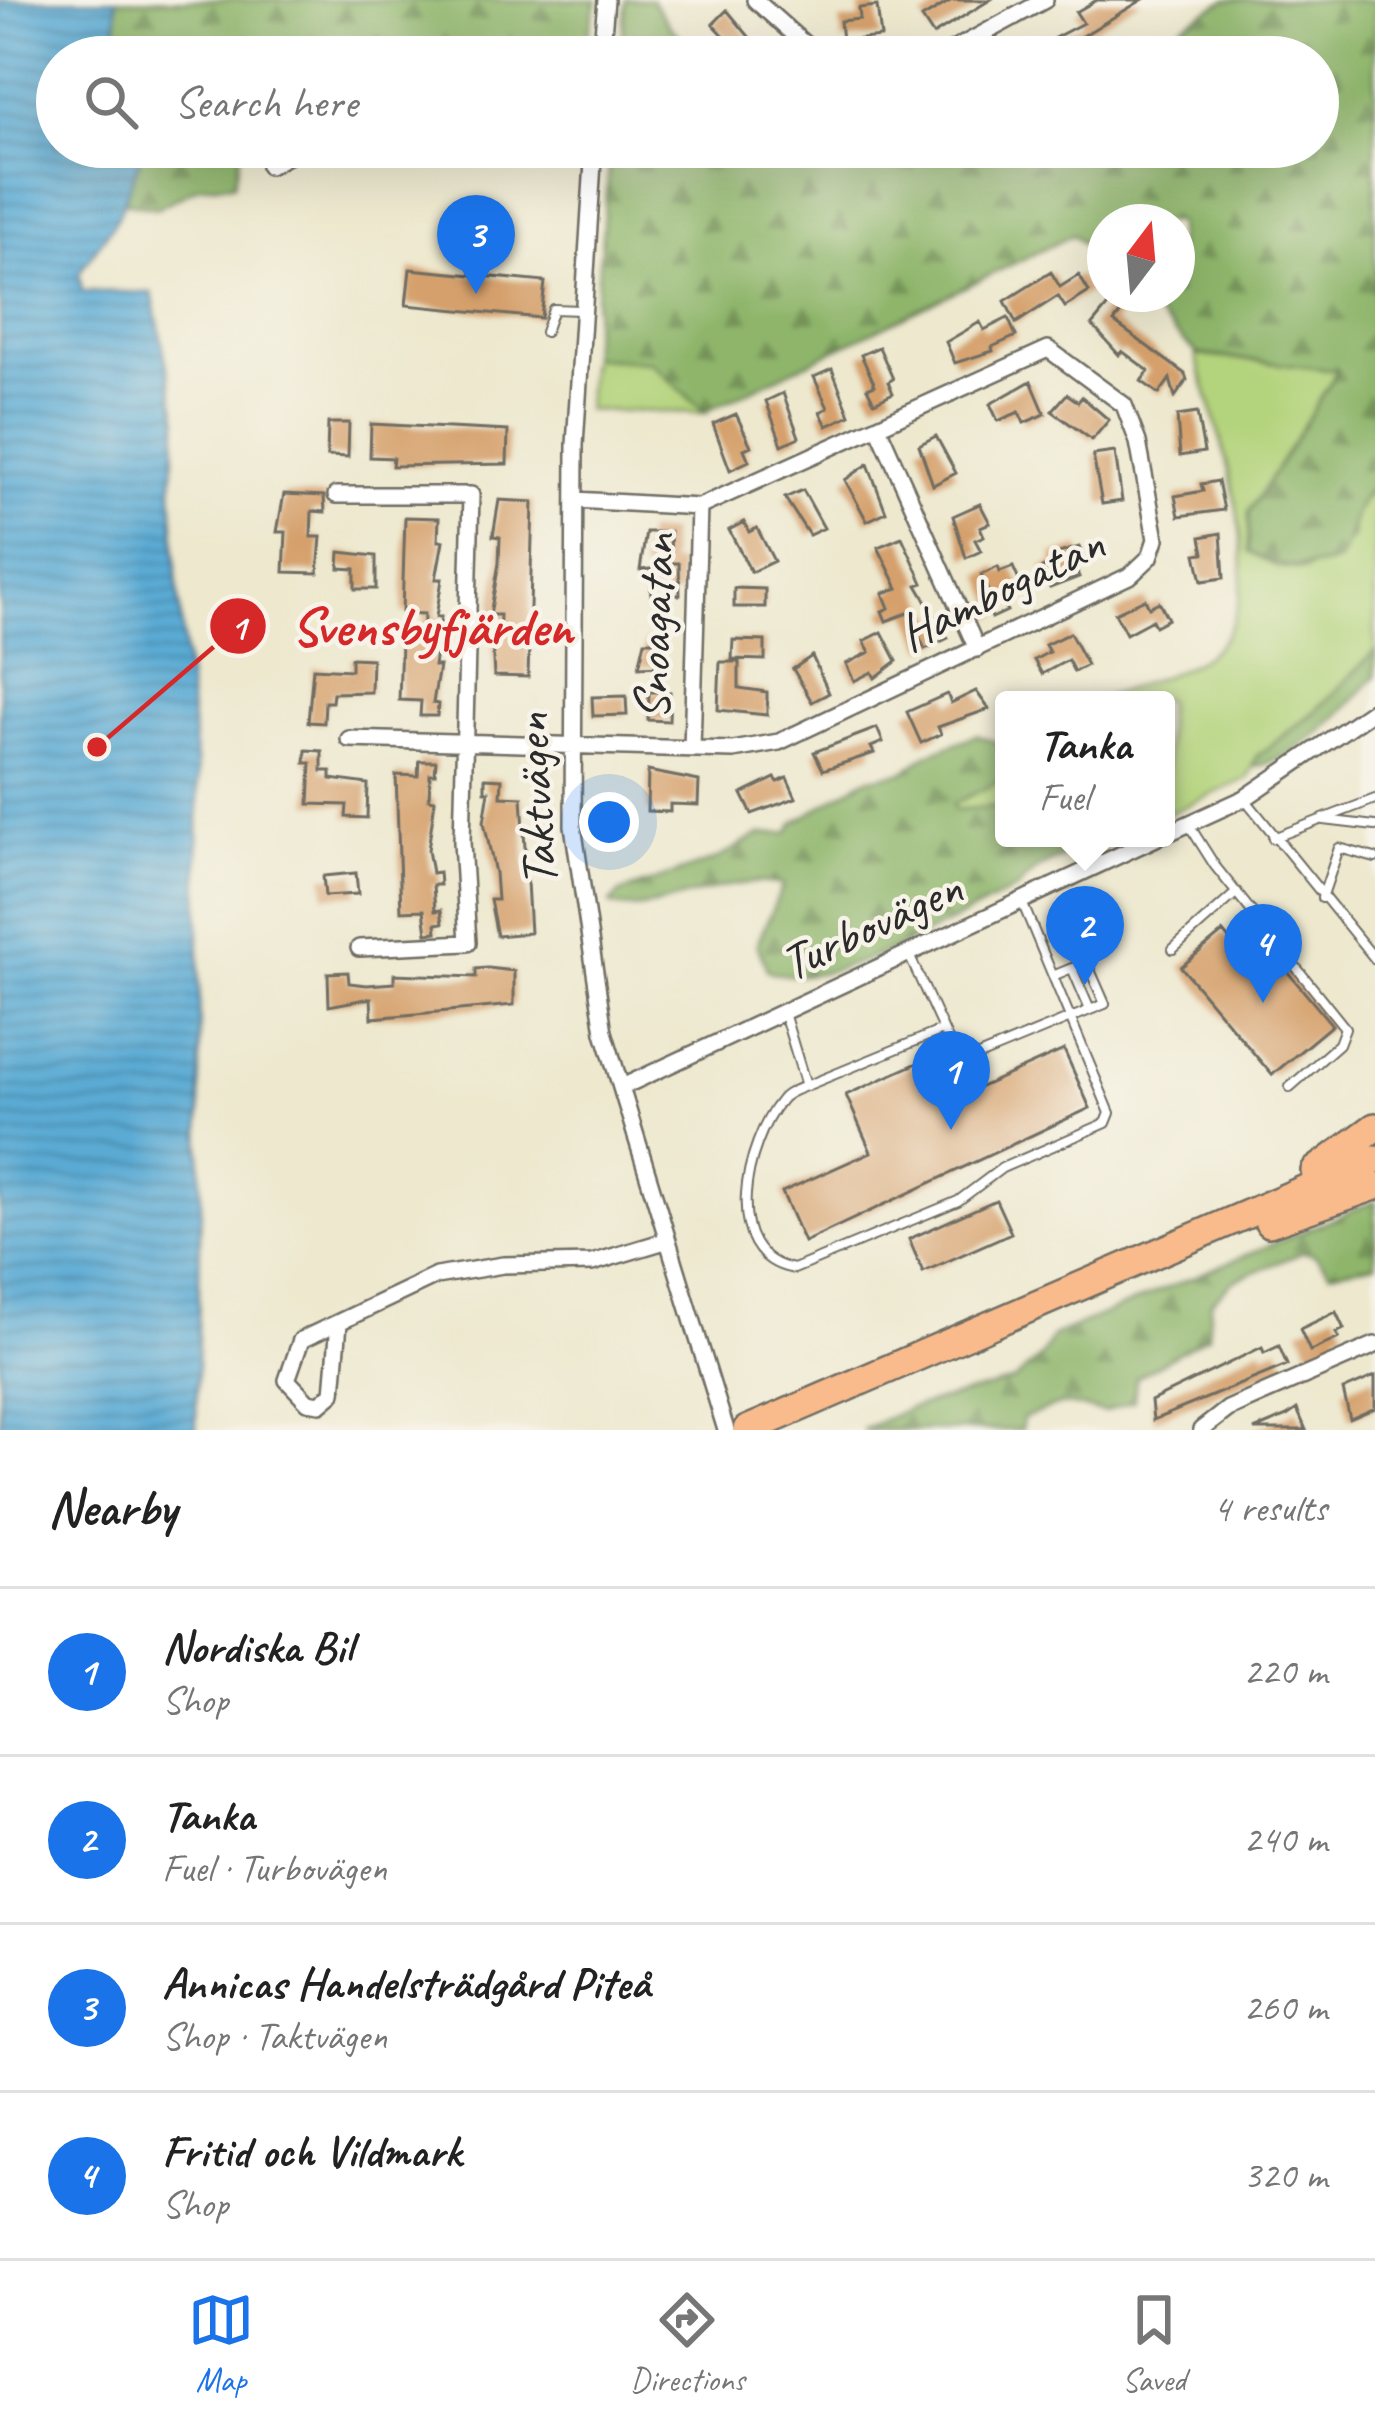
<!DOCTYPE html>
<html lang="en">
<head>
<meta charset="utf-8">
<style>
	:root { --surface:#fff; --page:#f2f2f2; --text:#222; --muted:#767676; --line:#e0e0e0; --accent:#1a73e8 }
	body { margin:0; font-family:Caveat,sans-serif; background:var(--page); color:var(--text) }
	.compass { position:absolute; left:1087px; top:204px; width:108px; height:108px; border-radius:50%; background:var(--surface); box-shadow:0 12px 48px #0002; rotate:16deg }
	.you { position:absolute; left:609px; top:822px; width:42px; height:42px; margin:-30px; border:9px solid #fff; border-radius:50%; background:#1a73e8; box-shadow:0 0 0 18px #1a73e833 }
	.badge { display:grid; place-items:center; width:78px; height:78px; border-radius:50%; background:var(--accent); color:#fff; font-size:39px; font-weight:700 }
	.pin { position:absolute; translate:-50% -99px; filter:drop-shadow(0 3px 6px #0008) }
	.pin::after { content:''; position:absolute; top:63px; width:42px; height:36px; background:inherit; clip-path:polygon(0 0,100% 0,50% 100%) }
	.popup { position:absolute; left:995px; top:691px; width:180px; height:156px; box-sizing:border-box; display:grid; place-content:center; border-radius:12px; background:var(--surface); filter:drop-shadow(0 3px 9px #0005); font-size:39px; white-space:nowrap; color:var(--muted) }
	.popup b { font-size:45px; color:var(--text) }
	.popup::after { content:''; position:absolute; left:50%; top:100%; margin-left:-24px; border:24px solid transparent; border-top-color:var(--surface) }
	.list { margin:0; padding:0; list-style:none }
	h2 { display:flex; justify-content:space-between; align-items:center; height:156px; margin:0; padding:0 48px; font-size:51px }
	h2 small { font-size:39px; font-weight:400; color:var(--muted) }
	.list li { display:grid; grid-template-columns:78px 1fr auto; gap:36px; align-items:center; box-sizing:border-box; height:168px; padding:0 48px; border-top:3px solid var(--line) }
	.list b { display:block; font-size:45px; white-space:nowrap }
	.list p { margin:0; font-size:39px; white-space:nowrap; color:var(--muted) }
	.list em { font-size:39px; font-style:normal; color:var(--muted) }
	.icon { flex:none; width:66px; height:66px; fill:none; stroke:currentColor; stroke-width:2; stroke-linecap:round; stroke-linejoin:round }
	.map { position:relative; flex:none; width:1375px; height:1430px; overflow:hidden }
	.search { position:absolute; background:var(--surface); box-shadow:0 12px 48px #0002; left:36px; right:36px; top:36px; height:132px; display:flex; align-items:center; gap:30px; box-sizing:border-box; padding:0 42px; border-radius:66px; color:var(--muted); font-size:45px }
	.sheet { height:828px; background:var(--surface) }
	nav { display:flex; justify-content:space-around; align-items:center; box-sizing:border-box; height:168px; border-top:3px solid var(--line); background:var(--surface); font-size:33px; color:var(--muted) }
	nav a { display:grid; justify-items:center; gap:6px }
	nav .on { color:var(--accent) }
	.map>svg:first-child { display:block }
	.grass { fill:#b3d37b; stroke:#6f7f53; stroke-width:3 }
	.forest { fill:url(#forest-firs); stroke:#5c704b; stroke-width:3 }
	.water { fill:url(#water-rules); stroke:#426a80; stroke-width:3 }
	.building { fill:#d5a06c }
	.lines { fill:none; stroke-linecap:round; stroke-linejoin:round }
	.lane-casing { stroke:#6f6d64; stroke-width:12 }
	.street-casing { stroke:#6f6d64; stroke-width:20 }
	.highway-casing { stroke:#6f6d64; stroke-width:32 }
	.lane { stroke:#fff; stroke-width:8 }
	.street { stroke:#fff; stroke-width:15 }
	.highway { stroke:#fabb8c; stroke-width:27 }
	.labels { text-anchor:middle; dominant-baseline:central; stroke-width:9; stroke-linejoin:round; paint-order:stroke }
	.street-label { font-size:51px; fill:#2b2b2b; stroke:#f7f3e8 }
	.leader { fill:none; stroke:#d62828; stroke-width:4.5 }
	.callout-dot { fill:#d62828; stroke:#f7f3e8; stroke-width:4.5 }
	.mark-label { font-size:36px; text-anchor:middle; font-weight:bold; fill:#fff }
	.callout-label { font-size:54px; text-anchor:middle; font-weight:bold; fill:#d62828; stroke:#f7f3e8; stroke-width:9; stroke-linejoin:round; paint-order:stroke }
</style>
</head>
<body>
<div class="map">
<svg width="1375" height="1430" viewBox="0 0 1375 1430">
	<defs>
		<pattern id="forest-firs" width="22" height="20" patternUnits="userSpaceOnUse" patternTransform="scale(3)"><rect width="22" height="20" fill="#8eb56b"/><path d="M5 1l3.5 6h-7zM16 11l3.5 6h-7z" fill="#749358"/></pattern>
		<pattern id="water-rules" width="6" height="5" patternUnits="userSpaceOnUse" patternTransform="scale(3)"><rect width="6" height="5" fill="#5aaad4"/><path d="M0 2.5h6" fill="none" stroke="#4b8bac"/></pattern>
	</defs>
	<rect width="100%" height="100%" fill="#f7f3e8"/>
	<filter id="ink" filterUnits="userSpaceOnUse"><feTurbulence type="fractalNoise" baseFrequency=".00833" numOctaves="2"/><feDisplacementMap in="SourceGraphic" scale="24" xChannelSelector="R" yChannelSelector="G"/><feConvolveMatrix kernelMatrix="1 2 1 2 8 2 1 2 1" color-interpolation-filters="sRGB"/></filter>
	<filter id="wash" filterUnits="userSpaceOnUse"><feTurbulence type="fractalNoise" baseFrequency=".004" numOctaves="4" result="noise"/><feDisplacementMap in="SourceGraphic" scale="48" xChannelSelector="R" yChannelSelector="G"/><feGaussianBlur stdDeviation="2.7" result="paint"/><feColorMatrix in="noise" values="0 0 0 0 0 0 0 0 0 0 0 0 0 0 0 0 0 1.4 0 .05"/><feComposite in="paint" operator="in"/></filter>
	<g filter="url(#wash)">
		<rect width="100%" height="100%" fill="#ede8ce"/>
		<path class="grass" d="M1196,355L1338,370L1250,512L1249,552L1277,567L1306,570L1352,538L1354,509L1375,485V651L1315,711L1257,756L1248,778L1166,815V700H1097C1131,686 1179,675 1208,654C1283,598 1215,428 1196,355Z
			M590,357L650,362L706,413L586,410Z
			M1004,779V806L954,811L952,804Z"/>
		<path class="forest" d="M116,0H597L583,55L576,57H118Z
			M626,0H652L670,27L703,57H620Z
			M1226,0H1375V485C1350,506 1354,534 1339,561C1303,570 1282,570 1249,552V512L1338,371L1197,354L1136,294H1177V222H1105V265L1073,235L705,412L650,362L590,357L611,147H851L910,165L973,147H1318V57H1127Z
			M134,147H242L234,184L201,186L157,208L123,202L139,162Z
			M1375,651V677C1343,712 1300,759 1253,767L1257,756L1315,712Z
			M976,735L1004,745V779L953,804L955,810L1004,806V838H1114C1086,850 1033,861 1019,888C963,914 824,997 767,970L757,944L783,885C722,871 648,922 610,904L620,893L715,860L760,834L788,833L794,823L866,779L903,772L928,754Z
			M1375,1201V1264L1330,1272L1315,1255L1304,1252L1234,1280L1211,1302L1208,1335L1136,1378L1134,1401L1104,1412L1062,1404L1023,1418L1021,1430H862L907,1409L1014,1381L1042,1355L1053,1336Z"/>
		<path class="water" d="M0,0H116L118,57H57V147H134L139,161L118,217L79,273L82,291L152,293L178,419L172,485L177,581L198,779L201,1202L196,1430H0Z"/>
		<g id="blocks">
			<path class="building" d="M952,0H990L933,35L922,18Z
				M1097,0H1142L1071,43L1077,52L1068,57H1018L1083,23L1076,12Z
				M877,6L881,37L842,41L840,21L860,19L859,8Z
				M727,10L756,45L744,57L713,24Z
				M410,269L545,282L541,318L406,305Z
				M1051,272L1060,287L1079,275L1089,292L1065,307L1058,296L1016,323L1005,301Z
				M1111,302L1122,311L1114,322L1185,374L1187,380L1175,397L1170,379L1159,394L1141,381L1149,371L1122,351L1119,355L1092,325Z
				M1008,318L1016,336L992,347L993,351L955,363L946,342L980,322L984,330Z
				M879,347L893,379L888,382L893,393L874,402L867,388L875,385L861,355Z
				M832,369L850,415L827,426L820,412L828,408L814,377Z
				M1031,381L1045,414L1024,423L1019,412L998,421L990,404Z
				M783,393L799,437L782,445L766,401Z
				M1067,394L1078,402L1082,397L1109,420L1092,440L1052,411Z
				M1197,413L1204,452L1180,456L1177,416Z
				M736,414L751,446L744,449L749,461L730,470L713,424Z
				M328,423H349L348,457L327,456Z
				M371,424L508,431L507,464L392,466L393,458L370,457Z
				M936,436L956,473L933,485L919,445Z
				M1115,452L1122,501L1102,504L1093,455Z
				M868,464L886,512L867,521L845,480Z
				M1218,481L1224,510L1179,516L1175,496L1203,491L1201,484Z
				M803,490L824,528L809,535L785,498Z
				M284,494L324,496L325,512L312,511L311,537H321L318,573L284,572L286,532H277Z
				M499,500L533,502L528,677L494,676L492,640L499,641L500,615H490L499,563L500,537L493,536Z
				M980,504L990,523L980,527L984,536L975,540L981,551L966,558L953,516Z
				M405,517L439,518L438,541H443L436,579H442L436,617H441L434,666H439L433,703L438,704L437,716H420L421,701L399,700L401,642L423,643L424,614L402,613Z
				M744,522L749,532L757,528L774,561L751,572L729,530Z
				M646,532H670L671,563H679L680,595H651V569L640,570Z
				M1221,533L1224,578L1202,581L1196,554L1204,553L1201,537Z
				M902,537L923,583L917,585L948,638L925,649L908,613L886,621L882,611L889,608L883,593L898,588L878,547Z
				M1079,547L1086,562L1075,567L1079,577L1050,588L1042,568L1055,562L1052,555Z
				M340,552L376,556V589H355V569L339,568Z
				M998,567L1000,572L1013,567L1024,592L1003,601L1007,611L992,618L987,605L993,603L981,575Z
				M734,588L765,589V607H734Z
				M1145,599L1149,607L1159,602L1168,619L1155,626L1152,620L1126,634L1115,613Z
				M882,632L897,661L875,678L872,672L854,681L846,664L870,652L864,641Z
				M1070,633L1087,665L1074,672L1068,660L1042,674L1034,660L1049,652L1045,645Z
				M733,640L765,641V660L732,659Z
				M645,641H659L660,666L639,667Z
				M812,656L829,693L812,702L793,669Z
				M351,658L372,659L371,692L333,693L332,702H325L324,723L308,722L313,668L351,670Z
				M720,662H739V688L767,692V715L718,710Z
				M976,691L989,709L938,727L941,734L921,743L907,712L947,694L951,703Z
				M649,692H670L669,721L648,720Z
				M626,696L627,715L593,716L592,697Z
				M877,728L883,742L871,747L874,753L823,770L814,752Z
				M306,750L322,751V771H331V779L368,784L367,818L346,817L347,805L309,804L311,763H305Z
				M419,761H436L435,774H430L429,799L435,800L428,850L432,873L439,872L440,885H433L435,911L441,910L443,923L436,924L437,932L427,933L424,910L401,911L396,775L418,776Z
				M648,771L699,781L698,805L670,804V812L647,811Z
				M485,778L502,779L501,796L522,797L530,933L497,936L490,900H497L495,873L484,822L489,791H485Z
				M775,778L778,782L787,778L796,798L752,814L742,794Z
				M356,873L358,894L325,896L323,876Z
				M1223,932L1247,961L1266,946L1332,1025L1272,1075L1181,967Z
				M488,968L514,971V1005L372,1018L371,998L329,1006L328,973L348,972L349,983L367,985L394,983V974L476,977V969Z
				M1064,1050L1090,1108L804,1242L782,1192L871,1152L846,1095L929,1058L949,1101Z
				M996,1200L1011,1233L923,1272L909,1239Z
				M1336,1312L1344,1329L1336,1333L1339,1338L1310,1351L1300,1329Z
				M1279,1346L1287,1365L1153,1420L1151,1401L1262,1347L1264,1353Z
				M1375,1376V1408L1350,1419L1343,1390Z
				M1297,1409L1306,1430H1254L1287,1416Z"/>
		</g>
	</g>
	<g filter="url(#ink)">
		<use href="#blocks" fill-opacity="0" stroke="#6f6d64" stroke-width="3"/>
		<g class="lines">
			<g class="lane-casing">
				<path id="lane" d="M545,332L553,309L581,310
					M1245,799L1375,959
					M1324,820L1375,826
					M1189,825L1215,866L1345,1028L1339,1044L1290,1087
					M1273,838L1375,799
					M1322,898L1339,848L1375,858
					M1173,949L1237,892
					M909,955L959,1064L1090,1010L1072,968L1055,975
					M1072,968L1087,963L1105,1004L1090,1010
					M784,1013L806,1086C798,1089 786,1093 781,1100C746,1142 718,1256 794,1269L958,1201L1002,1168L1106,1123L1110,1113L1022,902
					M806,1086L940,1031"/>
			</g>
			<g class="street-casing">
				<path id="street" d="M755,0L819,57
					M601,57L606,0
					M940,57L1045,0
					M594,147L575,445L573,826L604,1032L726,1430
					M269,166L304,147
					M879,429L977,649
					M336,495H471L462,842L468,943L359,948
					M349,739L733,750L779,742L1131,575L1150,557L1156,539L1138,442L1124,405L1048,349L699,507L575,500
					M692,749L699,507
					M1166,834L1245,798L1375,709
					M622,1087L1156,838
					M339,1323L333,1393L320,1404L308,1402L287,1380L301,1340L436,1276L503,1265L592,1263L665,1241
					M1201,1430L1228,1409L1375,1345"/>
			</g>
			<g class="highway-casing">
				<path id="highway" d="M1315,1171L1375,1127
					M1269,1223L1375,1186
					M747,1430L1375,1159"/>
			</g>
			<use href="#lane" class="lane"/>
			<use href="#street" class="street"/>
			<use href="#highway" class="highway"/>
		</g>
	</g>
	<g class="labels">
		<g class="street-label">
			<text transform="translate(1001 588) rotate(-26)">Hambogatan</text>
			<text transform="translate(654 627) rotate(-88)">Snoagatan</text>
			<text transform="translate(535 800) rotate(-93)">Taktvägen</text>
			<text transform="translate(871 925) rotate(-25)">Turbovägen</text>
		</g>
	</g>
	<path class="leader" d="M97 747L238 626"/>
	<g class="callout-dot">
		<circle cx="97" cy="747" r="12"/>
		<circle cx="238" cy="626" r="30"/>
	</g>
	<g class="mark-label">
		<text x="238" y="639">1</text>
	</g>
	<g class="callout-label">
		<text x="432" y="645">Svensbyfjärden</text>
	</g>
</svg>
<svg class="compass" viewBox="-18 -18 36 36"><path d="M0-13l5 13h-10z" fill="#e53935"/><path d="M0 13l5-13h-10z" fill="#767676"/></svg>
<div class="you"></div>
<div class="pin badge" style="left:951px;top:1130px">1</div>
<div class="pin badge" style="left:1085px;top:985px">2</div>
<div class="popup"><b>Tanka</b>Fuel</div>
<div class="pin badge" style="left:476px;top:294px">3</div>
<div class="pin badge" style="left:1263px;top:1003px">4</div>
<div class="search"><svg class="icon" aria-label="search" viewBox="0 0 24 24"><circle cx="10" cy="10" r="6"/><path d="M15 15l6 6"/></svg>Search here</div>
</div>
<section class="sheet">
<h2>Nearby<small>4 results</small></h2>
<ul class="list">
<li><span class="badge">1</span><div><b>Nordiska Bil</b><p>Shop</p></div><em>220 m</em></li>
<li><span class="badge">2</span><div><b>Tanka</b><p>Fuel · Turbovägen</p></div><em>240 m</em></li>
<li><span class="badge">3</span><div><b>Annicas Handelsträdgård Piteå</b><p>Shop · Taktvägen</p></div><em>260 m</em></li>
<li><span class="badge">4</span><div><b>Fritid och Vildmark</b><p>Shop</p></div><em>320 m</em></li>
</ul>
</section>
<nav>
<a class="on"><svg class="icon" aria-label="map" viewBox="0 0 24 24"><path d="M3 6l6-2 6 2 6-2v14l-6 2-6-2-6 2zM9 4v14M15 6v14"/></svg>Map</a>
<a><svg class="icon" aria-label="directions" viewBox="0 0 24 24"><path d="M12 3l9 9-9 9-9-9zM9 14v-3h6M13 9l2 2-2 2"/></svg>Directions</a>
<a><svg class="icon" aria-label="saved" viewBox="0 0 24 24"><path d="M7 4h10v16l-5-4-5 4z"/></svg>Saved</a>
</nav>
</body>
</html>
